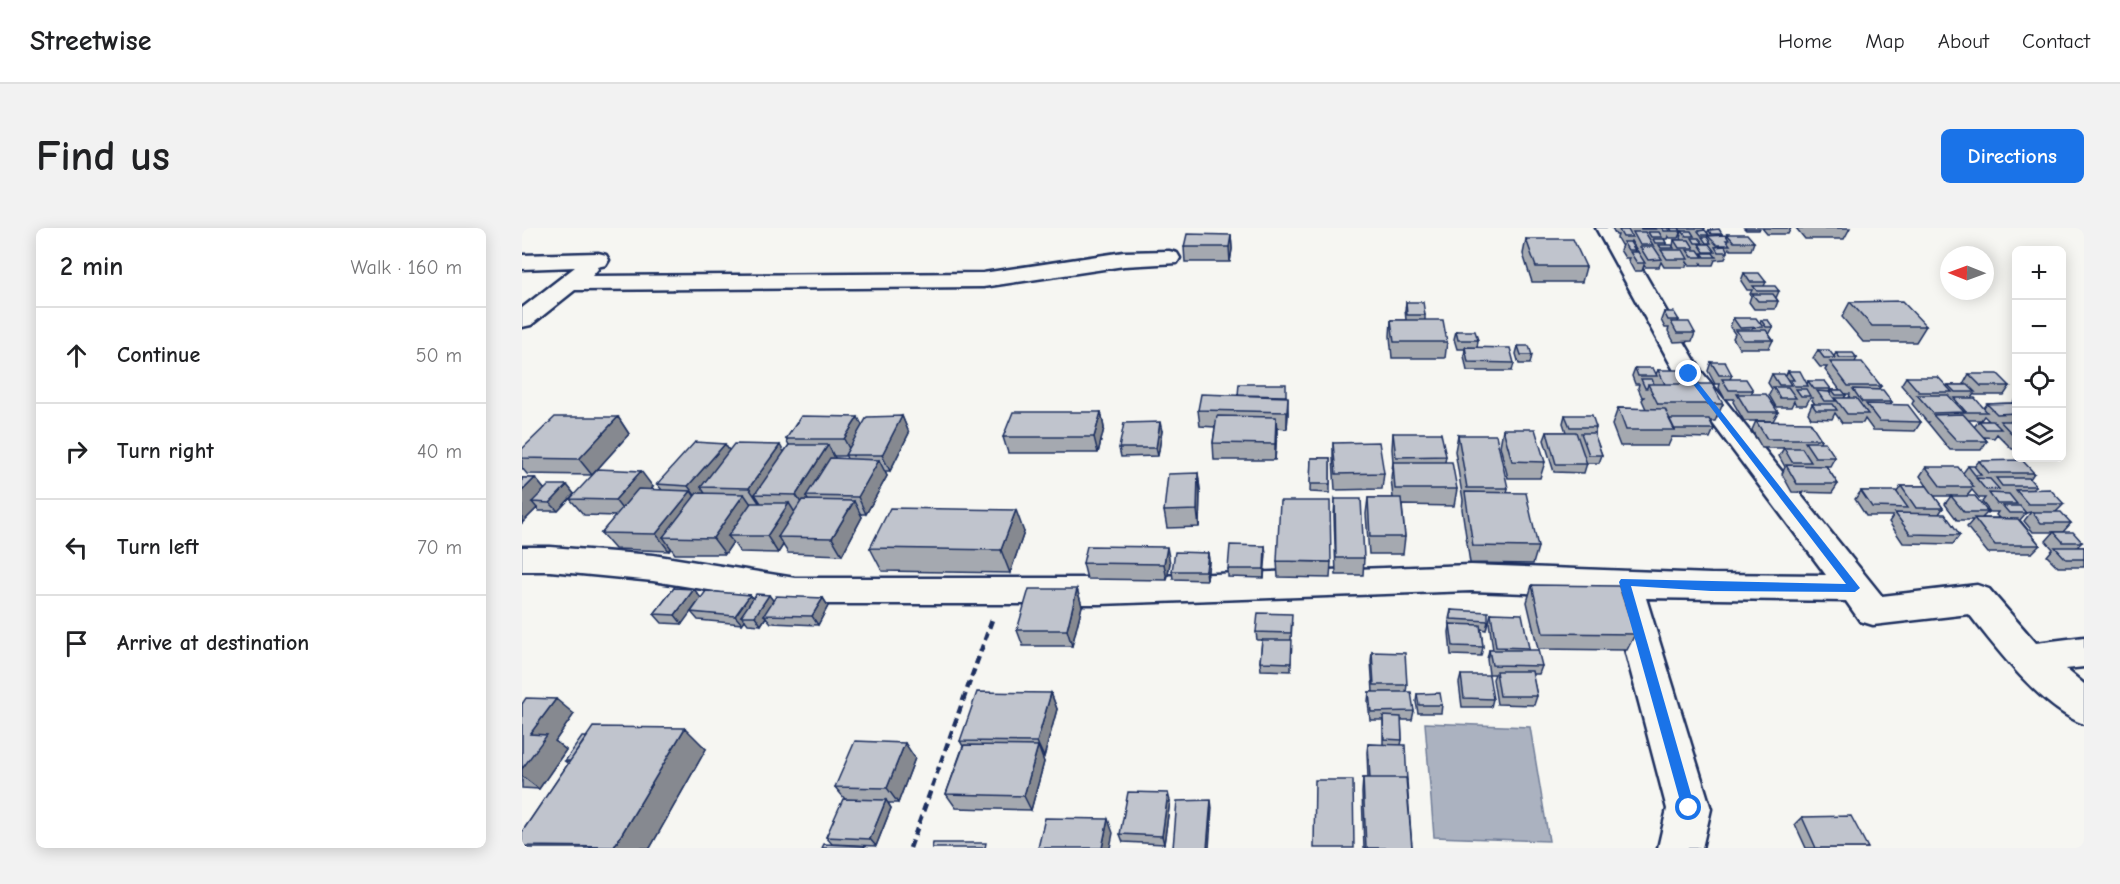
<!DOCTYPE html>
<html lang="en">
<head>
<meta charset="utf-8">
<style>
	:root { --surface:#fff; --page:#f2f2f2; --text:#202124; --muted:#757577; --line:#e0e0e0; --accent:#1a73e8 }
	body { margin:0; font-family:"Comic Neue",sans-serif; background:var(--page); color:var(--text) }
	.controls { position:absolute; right:18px; top:18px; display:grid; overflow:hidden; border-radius:9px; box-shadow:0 3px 15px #0003 }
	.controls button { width:54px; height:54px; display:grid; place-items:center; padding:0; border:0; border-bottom:2px solid var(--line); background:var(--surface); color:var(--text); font:30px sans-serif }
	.compass { position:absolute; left:1418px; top:18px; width:54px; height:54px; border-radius:50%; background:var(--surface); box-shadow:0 3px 15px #0003; rotate:271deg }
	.stop { position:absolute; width:18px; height:18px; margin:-14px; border:4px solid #1a73e8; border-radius:50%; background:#fff }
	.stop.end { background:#1a73e8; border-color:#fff; box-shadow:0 2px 6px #0008 }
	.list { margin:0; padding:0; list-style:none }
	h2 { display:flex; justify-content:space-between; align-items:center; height:78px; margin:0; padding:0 24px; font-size:26px }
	h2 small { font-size:20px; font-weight:400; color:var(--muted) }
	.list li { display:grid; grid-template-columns:39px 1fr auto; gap:18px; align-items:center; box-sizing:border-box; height:96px; padding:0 24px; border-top:2px solid var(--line) }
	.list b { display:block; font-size:22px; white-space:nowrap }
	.list em { font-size:20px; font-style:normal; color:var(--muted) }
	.icon { flex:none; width:33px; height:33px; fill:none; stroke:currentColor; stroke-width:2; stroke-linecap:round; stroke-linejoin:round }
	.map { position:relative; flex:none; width:1562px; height:620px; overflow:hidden; border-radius:9px }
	header { display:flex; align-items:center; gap:36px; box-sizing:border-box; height:84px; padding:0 30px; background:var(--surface); border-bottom:2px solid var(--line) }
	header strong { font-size:28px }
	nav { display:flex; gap:33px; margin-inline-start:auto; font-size:21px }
	.intro { display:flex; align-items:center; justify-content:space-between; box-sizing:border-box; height:144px; padding:0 36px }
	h1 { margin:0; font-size:42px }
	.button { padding:15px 27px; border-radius:9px; background:var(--accent); color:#fff; font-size:21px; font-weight:700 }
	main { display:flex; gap:36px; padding:0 36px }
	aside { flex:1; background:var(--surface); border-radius:9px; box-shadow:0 3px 15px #0003 }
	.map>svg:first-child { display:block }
	.water { fill:#abb2c0; stroke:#717e99; stroke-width:1.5 }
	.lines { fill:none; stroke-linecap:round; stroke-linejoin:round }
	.minor-casing { stroke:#1b2f5e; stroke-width:5 }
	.path { stroke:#1b2f5e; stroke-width:4.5; stroke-dasharray:8 5; stroke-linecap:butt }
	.minor { fill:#f6f6f2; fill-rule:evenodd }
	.wall { fill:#a5a9b0; stroke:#1b2f5e; stroke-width:1.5; fill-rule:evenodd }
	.shaded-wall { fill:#868990; stroke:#1b2f5e; stroke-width:1.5 }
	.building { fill:#c0c4cd; stroke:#1b2f5e; stroke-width:1.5 }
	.route { fill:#1a73e8 }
</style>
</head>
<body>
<header>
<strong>Streetwise</strong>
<nav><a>Home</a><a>Map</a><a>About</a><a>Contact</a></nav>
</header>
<div class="intro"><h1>Find us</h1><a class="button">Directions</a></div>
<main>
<aside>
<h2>2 min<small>Walk · 160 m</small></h2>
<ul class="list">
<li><svg class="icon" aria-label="ahead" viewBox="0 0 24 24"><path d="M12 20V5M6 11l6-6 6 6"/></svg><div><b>Continue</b></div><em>50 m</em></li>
<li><svg class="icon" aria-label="right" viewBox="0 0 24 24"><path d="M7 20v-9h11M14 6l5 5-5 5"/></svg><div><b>Turn right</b></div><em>40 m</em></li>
<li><svg class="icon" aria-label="left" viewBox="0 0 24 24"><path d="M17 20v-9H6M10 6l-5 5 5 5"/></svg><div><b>Turn left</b></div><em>70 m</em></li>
<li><svg class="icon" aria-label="arrive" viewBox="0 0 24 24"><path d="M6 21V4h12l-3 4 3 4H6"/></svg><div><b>Arrive at destination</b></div></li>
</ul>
</aside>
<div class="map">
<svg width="1562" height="620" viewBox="0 0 1562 620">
	<rect width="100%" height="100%" fill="#f6f6f2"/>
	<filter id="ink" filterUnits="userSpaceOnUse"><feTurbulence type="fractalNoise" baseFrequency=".0167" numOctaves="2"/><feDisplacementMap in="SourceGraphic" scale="12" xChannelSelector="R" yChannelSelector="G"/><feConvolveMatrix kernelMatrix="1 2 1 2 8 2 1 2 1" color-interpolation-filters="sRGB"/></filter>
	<g filter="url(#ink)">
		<path class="water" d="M903,495L1008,499L1027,613L912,609Z"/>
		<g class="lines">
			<g class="minor-casing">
				<path id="minor" d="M1074,0H1096L1179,143L1360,368L1455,357L1467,361L1514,415L1562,409V439L1544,441L1562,456V496C1520,481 1474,420 1447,386L1351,397L1338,393L1324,373L1124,370L1189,581L1180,620H1136L1145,581L1089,368L949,363L577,376H273L131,353L28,343H0V319H28L131,327L273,350H577L949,337L1189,346L1304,347L1154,146Z
					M647,23L655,25L658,30L655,35L602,38L461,59L53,62L9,97L0,99V80L53,39L0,41V27L76,25L84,27L87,32L84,37L75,39L76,41L70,48L461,45L602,24Z"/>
			</g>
			<path class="path" d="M388,620L470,392"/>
			<use href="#minor" class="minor"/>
		</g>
		<path class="wall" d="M1090,0H1102L1101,2H1105L1104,0H1183L1182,2L1185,5L1187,2L1200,6L1199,8H1205V6L1232,14L1229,22H1209L1207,20L1203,31L1193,32L1191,37H1180L1179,35L1178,37H1167L1165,34L1164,39H1142L1139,34L1137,39H1123L1122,37L1120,43H1112L1106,32L1107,30H1103L1098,22L1100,17H1099L1095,10L1096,7H1094ZM1159,3H1160L1158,10L1159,12H1152L1151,18L1144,17V15L1142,11H1145L1146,8L1148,10H1156ZM1109,13L1116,24H1112L1113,22L1108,15Z
			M1222,0H1238L1237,2H1224Z
			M1240,0H1269L1266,6H1245Z
			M1274,0H1328L1322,11H1283Z
			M709,7L710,21L708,34H663L662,19Z
			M1004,11L1064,39L1060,54H1010L1001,26Z
			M1222,45L1244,54L1242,58L1257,63L1254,70L1256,73L1253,81H1232L1227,74L1229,68L1228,66L1230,62H1225L1219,53Z
			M884,74L903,87V92L925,114L923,130H870L868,108L869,92H884L883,82Z
			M1328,74L1404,98L1394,114H1341L1320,89Z
			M1142,84L1157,92L1156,94L1173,105L1170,113L1152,114L1146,103L1147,100H1143L1139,92Z
			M1211,90L1238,95L1239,92L1251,99L1247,107L1251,112L1247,120H1217L1211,110L1213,106L1208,99Z
			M934,103L956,112L955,120L992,135L990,143H945L942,128L943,121H935L932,111Z
			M996,118L1010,127L1008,136H997L994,126Z
			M1296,122L1312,128L1314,125L1335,130L1333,134L1359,158L1357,161L1370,174L1368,177L1399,194L1393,203L1351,202L1343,191L1341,195H1320L1313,185L1310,191L1289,190L1286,185L1290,176H1293L1290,172L1291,170H1288L1284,177H1274L1272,173L1269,179H1254L1247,167L1250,161L1246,155L1250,146L1263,149L1266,143L1285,157L1286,153L1309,161L1307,164L1308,165L1310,162H1318L1303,142L1305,139H1298L1291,130ZM1323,166H1328L1327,170H1322L1324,167Z
			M1189,134L1210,147L1208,151L1231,162L1229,166L1256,184L1251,193H1222L1211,174L1212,171H1203L1197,160L1198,156H1193L1186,143Z
			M1113,140L1134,146L1136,142L1177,156L1201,176L1193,193H1188L1192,201L1188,210L1150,209L1146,218H1098L1090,197L1096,180L1124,181L1120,172L1122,169H1120L1116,160L1117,156H1113L1110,148Z
			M1447,146L1488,158L1482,167H1453L1452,166L1449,170L1462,180L1465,176L1490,175L1493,171H1494V221H1490L1475,206L1472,210L1462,209L1465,213L1459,222H1428L1406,195L1407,194H1405L1390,176L1392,172L1379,157L1384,149L1425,159L1426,157H1444L1442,155ZM1462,188L1467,193H1457L1452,199L1446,192H1459Z
			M764,168L766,185L765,201L755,200L753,232H692L691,215L693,199L678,198L676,182Z
			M579,184L582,200L576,225H486L481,209Z
			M1043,187L1074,199L1072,206L1080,227L1077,235H1065L1062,245L1032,244L1022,212L1025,204H1044L1041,195Z
			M380,188L387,205L368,243H363L365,248L344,286H338L340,289L320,327L266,325L261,317L256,325L218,324L211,314L203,326H153L149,320L147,323L93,321L79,305L94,288L62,287L48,271L131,259L129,262H140L135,256L207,222L262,224L267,217L264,211L340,197ZM312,228H324L325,231L313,230Z
			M96,189L107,206L70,247L5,246L0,240V221Z
			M1234,193L1299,211L1298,214L1313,229L1308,238H1304L1316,256L1310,265L1270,264L1260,246L1263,239L1257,228L1262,220H1240L1230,202Z
			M981,201L1023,234L1018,250H986L978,218Z
			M640,203L636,228L599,229L597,220Z
			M871,205L924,228L923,234L935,261L932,278L880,277L883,309L881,326H847L844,286L846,270H871L869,250L871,234L870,221Z
			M936,207L986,260L985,265L1016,319L1011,336L948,335L940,281L941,272L933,223Z
			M811,215L862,245L860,261L813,262L811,231Z
			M789,230H808V265L788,264Z
			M1457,233L1512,245L1508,251L1514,258L1510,262L1542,276L1534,284L1549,295L1541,304H1511L1502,293L1509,284L1503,285H1504L1498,292L1518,317L1510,325H1466L1445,299L1451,292H1435L1423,276L1429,268H1412L1421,280L1417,286L1438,307L1431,316L1381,315L1367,294L1371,288H1344L1333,271L1339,263L1375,264L1379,258H1405L1398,248L1404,239L1441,245L1446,238L1452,239ZM1450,262L1457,270H1463L1460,274L1468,284H1476L1474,287L1477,290H1460L1466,284L1445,268Z
			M676,245L678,262L677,299L645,300L642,283Z
			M0,250H13L22,261L45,257L52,266L36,283H17L15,280L0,295Z
			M813,271L842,330L841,347H814L812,288Z
			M502,304L488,345L360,343L348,320Z
			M1532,304L1560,314L1555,319H1562V339H1536L1525,328L1531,321L1524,313Z
			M743,318L742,350L706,349V341Z
			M686,325L687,333L685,352L651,351L650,343Z
			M755,333L809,334L808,350L756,349Z
			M561,335H648L645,352L565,351Z
			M1010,357L1113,406L1105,422L1016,421L1005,374Z
			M152,360L160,396L140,395L132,386Z
			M555,361L560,378L550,418H501L495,402Z
			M228,367L231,371L247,367L251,373L301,370L306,378L296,397L249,395L244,389L239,397L226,396L223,392L220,396L176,392L169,384Z
			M929,382L966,393L964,402L959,401L961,419L959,428L929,427L927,404L928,398L927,391Z
			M969,385L1007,420L1006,422L1020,438L1017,446H1010L1015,468L1012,477L975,476L971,451L973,446H967L965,431L967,422H971L967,394Z
			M770,395L769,412V443L739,442L738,434L740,412H735L734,404Z
			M850,424L885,457L884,464L892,483L890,492H879L880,512L879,517L885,553L890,620H842L840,565L841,550H846L845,524L846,516L861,517V492H848L846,473L847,464H851L849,433Z
			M939,447L971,471L969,479H940L937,455Z
			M529,465L535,481L522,529H520L522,534L509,582L434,580L424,566L441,518L438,513Z
			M895,466L920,477L919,485H896L894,474Z
			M0,476L52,486L33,513L44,522L17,561L0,560Z
			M184,521L128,620H0V604L46,536L43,533Z
			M393,530L376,575H366L369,580L354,618L310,616L304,609L323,571L313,559Z
			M648,573L642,616L601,614L598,606Z
			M1280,589L1346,620H1284L1273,596Z"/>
		<path class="shaded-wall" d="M709,7L710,21L708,34L707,19Z
			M766,169V185L765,201V184Z
			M579,184L582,200L576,225L572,209Z
			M380,188L387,205L368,243L360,227Z
			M96,189L107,206L70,247L57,231Z
			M336,189L344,205L331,228L322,211Z
			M754,189L755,205L753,232V216Z
			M638,194L640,203L636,228L634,220Z
			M203,216L213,232L179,259L184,267L178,274L166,258Z
			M258,217L267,233L233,266L239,275L238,276L227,260Z
			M306,217L315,234L284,268L288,276L284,283L274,267Z
			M357,232L365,248L344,286L336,269Z
			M119,243L131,259L106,289L93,272Z
			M676,245L678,262L677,299L675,282Z
			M13,250L27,267L10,274L15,280L0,295V263Z
			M45,257L52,266L36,283L28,275Z
			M169,263L180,279L141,309L149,320L147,323L134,306Z
			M222,266L233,282L206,308L211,314L203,326L191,310Z
			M332,273L340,289L320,327L310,310Z
			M267,275L277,291L256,309L261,317L256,325L245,308Z
			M494,282L502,304L488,345L479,322Z
			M743,318L744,326L742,350V341Z
			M645,319L648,335L645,352L642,336Z
			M686,325L687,333L685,352L684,343Z
			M172,361L179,370L160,396L153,387Z
			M555,361L560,378L550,418L545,402Z
			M228,367L234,375L219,388L223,392L220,396L213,388Z
			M247,367L253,375L242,387L244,389L239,397L233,388Z
			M301,370L306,378L296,397L290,388Z
			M529,465L535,481L522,529L515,514Z
			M34,471L52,486L33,513L44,522L17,561L0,548V541L8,506Z
			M163,500L184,521L128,620H94L92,619Z
			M383,515L393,530L376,575L365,560Z
			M516,518L522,534L509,582L502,568Z
			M646,565L648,573L642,616L640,608Z
			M364,572L369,580L354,618L348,611Z
			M689,572L690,580L687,620H685Z
			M586,591L591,605L588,620H580Z"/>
		<path class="building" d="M1119,0H1133L1134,1H1119Z
			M1140,0H1145L1148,3H1142Z
			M1148,0H1157L1159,3H1150Z
			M1197,1L1200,6H1189L1187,2Z
			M1097,2H1106L1110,9H1101Z
			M1183,2L1187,7H1179L1176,3Z
			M1160,3H1169L1172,8H1164Z
			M1111,4H1123L1131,17H1118Z
			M1126,4H1137L1140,9H1129Z
			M665,6L709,7L707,19H662Z
			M1205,6H1225L1232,14H1212Z
			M1204,7L1207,12H1204L1208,17H1195L1186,8Z
			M1180,9H1185L1189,15H1184Z
			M1170,10H1177L1181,15H1173Z
			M1004,11H1051L1064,39H1014Z
			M1131,11H1142L1144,15H1133Z
			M1152,12H1167L1172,20H1157Z
			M1101,14H1108L1113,22H1106Z
			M1177,16H1187L1193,24H1182Z
			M1137,17H1150L1152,20H1139Z
			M1203,18L1206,24H1196L1193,19Z
			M1118,19H1132L1140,31L1126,32Z
			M1139,22H1161L1166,31H1145Z
			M1165,22H1176L1181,29H1170Z
			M1108,24H1116L1123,35H1115Z
			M1180,25H1191L1194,29H1183Z
			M1222,45H1237L1244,54H1228Z
			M1231,58H1253L1257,63H1235Z
			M1230,66H1251L1256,73H1236Z
			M1380,73L1404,98H1350L1328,74Z
			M884,74H901L903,87H885Z
			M1142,84H1152L1157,92H1146Z
			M1211,90H1234L1241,99L1218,100Z
			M869,92H921L925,114H872Z
			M1239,92H1246L1251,99H1244Z
			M1149,94H1167L1173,105H1155Z
			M1214,102H1244L1251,112H1221Z
			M934,103H953L956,112H936Z
			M996,118H1007L1010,127H999Z
			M943,119L988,120L992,135L946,134Z
			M1296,122H1307L1313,130H1302Z
			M1314,125H1331L1335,130H1318Z
			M1189,134H1203L1210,147H1197Z
			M1308,134H1340L1359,158H1326Z
			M1113,140H1131L1135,148H1116Z
			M1136,142H1170L1177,156H1143Z
			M1266,143H1278L1286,158H1272L1268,152H1272Z
			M1250,146H1262L1269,157H1257Z
			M1447,146H1476L1488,158H1459Z
			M1384,149H1416L1430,164H1397Z
			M1119,151H1130L1132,156H1126L1125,160H1123Z
			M1200,151H1224L1231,162H1207Z
			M1286,153H1303L1309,161H1292Z
			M717,156H764V168L716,167Z
			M1126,156H1190L1201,176H1136Z
			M1426,157H1446L1453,164H1433Z
			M1251,159H1266L1274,170H1258Z
			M1274,161H1284L1288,168H1279Z
			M1331,161L1361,162L1370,174H1340Z
			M1310,162H1320L1324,167H1314Z
			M1295,163L1307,164L1314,173H1302Z
			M679,166L766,169L765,184L676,182Z
			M1215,166H1244L1256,184H1226Z
			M1395,167H1426L1442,184L1411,185Z
			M1313,170H1334L1346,186H1325Z
			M1432,170H1453L1465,184H1444Z
			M1493,175L1494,177V185L1475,186L1465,176Z
			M1290,176H1311L1315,182H1294Z
			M1344,176L1386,177L1399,194L1357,193Z
			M1096,180L1143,181L1153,202H1104Z
			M491,184H579L572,209H481Z
			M1441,186L1465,213H1435L1411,187Z
			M1043,187H1070L1074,199H1048Z
			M279,188L336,189L322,211H264Z
			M380,188L360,227H323L345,189Z
			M695,188L754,189L753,216L691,215Z
			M33,189H96L57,231L0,230V221Z
			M1147,191H1187L1192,201H1152Z
			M1234,193L1288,194L1299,211H1245Z
			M1457,193H1471L1479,201H1464Z
			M1478,193H1494V210Z
			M638,194L634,220H597L602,195Z
			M981,201H1013L1023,234L990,233Z
			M1025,204H1054L1065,236H1034Z
			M871,205H919L924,228L874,229Z
			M1059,205H1072L1080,227H1067Z
			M936,207H974L986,260H945Z
			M173,214L203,216L166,258L135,256Z
			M857,214L862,245L814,246L811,215Z
			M1283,214H1303L1313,229H1293Z
			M212,216L258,217L227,260L179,259Z
			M267,217H306L274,267L233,266Z
			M1262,220H1280L1289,234H1270Z
			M308,230L357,232L336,269L284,268Z
			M789,230H808V256H788Z
			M1500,232L1512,245H1467L1457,233Z
			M871,234H930L935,261H873Z
			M1264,237L1304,238L1316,256H1275Z
			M1446,238H1452L1459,247H1453Z
			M1404,239H1436L1452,259H1419Z
			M76,241L119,243L93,272L48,271Z
			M676,245L675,282L642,283L646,246Z
			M0,250H13L0,263Z
			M1454,250L1468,251L1477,261L1464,262Z
			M1474,250H1507L1514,258H1480Z
			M27,257H45L28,275L10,274Z
			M1379,258H1405L1421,280H1394Z
			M116,261L169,263L134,306L79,305Z
			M1528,261L1542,276H1506L1494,262Z
			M1339,263H1374L1386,280L1350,279Z
			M943,264L1004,265L1016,319L951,318Z
			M175,265L222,266L191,310L141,309Z
			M1467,265L1487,266L1495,276H1475Z
			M1429,268H1453L1466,284H1442Z
			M846,270H879L883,309H848Z
			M813,271H839L842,330H814Z
			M280,272L332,273L310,310L256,309Z
			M758,273H808L809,334L755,333Z
			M229,275H267L245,308H206Z
			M1481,278H1498L1504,285H1487Z
			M368,280L494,282L479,322L348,320Z
			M1510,284H1539L1549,295H1519Z
			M1373,285L1423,286L1438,307L1388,306Z
			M1452,290L1496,291L1518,317H1473Z
			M1532,304H1551L1560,314H1541Z
			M708,317L743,318L742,341H706Z
			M565,318L645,319L642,336L561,335Z
			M1533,319H1562V331H1544Z
			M653,324L686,325L684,343H650Z
			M1010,357L1097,358L1113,406L1021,405Z
			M152,360L172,361L153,387L132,386Z
			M507,361H555L545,402H495Z
			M184,363L228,367L213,388L169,384Z
			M234,366L247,367L233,388H219Z
			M254,368L301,370L290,388L242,387Z
			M929,382L966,384V393L929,391Z
			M736,385L770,386L769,405L734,404Z
			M969,385L1000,386L1007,420L974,419Z
			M928,396L958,397L961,419L931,418Z
			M740,412H770L769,435L738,434Z
			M967,422H1016L1020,438L970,437Z
			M850,424L883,425L885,457H852Z
			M974,443H1010L1015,468H978Z
			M939,447H967L971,471L942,470Z
			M455,464L529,465L515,514L438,513Z
			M847,464H889L892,483L849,484Z
			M918,465L920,477H897L895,466Z
			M4,470L34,471L8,506L25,507L0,541V476Z
			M861,488L879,489L880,512L862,511Z
			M71,499L163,500L92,619L0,618V604Z
			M60,509H65L48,533H43Z
			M333,513L383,515L365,560L313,559Z
			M846,516L883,517L885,553L884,550H848Z
			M442,517L516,518L502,568L424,566Z
			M841,550H884L890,620H844Z
			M793,552H831L832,620H792Z
			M606,564L646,565L640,608L598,606Z
			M321,571L364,572L348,611L304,609Z
			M689,572L685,620H651L655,573Z
			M1329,588L1346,620H1294L1280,589Z
			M523,590L586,591L580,620H516Z
			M411,615H464L463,620H410Z
			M302,616L343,618L342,620H300Z"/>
	</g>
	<path class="route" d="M1167,143L1338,360L1333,364L1189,363L1109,358L1173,580L1171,585L1167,587L1162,585L1160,580L1097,354L1099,351L1324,356L1164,147L1163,146Z"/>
</svg>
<div class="controls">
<button>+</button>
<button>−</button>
<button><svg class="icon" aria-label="locate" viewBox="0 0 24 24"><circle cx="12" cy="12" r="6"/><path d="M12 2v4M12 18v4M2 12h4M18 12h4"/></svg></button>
<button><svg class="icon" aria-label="layers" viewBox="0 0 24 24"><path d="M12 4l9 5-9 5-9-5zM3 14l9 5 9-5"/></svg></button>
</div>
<svg class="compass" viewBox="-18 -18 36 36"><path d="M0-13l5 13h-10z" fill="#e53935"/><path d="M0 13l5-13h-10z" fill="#757577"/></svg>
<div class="stop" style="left:1167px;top:580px"></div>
<div class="stop end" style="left:1167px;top:146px"></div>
</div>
</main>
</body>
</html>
